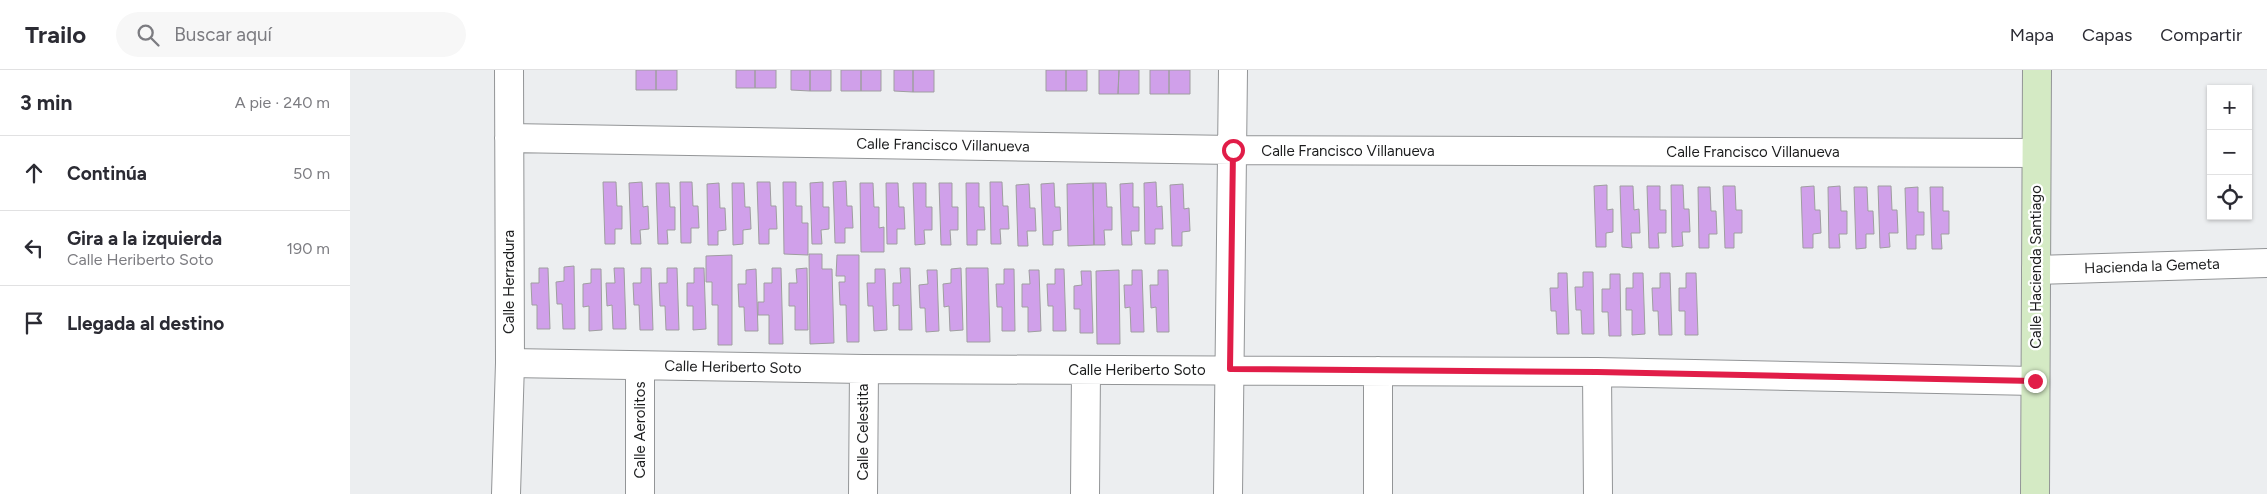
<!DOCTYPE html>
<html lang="es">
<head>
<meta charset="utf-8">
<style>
	:root { --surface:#fff; --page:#f7f7f7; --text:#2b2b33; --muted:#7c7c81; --line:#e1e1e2 }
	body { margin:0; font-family:Figtree,sans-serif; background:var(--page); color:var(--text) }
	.controls { position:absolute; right:15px; top:15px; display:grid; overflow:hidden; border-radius:0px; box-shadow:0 1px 4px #0004 }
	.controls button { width:45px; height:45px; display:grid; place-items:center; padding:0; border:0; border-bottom:1px solid var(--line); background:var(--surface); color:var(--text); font:25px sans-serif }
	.stop { position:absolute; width:15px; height:15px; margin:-11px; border:4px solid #e11d48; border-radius:50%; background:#fff }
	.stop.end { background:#e11d48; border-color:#fff; box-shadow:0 1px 5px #0008 }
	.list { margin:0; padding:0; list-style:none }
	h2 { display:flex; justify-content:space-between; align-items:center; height:65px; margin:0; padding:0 20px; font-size:21px }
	h2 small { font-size:16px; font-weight:400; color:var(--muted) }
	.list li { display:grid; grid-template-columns:32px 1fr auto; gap:15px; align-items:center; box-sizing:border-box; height:75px; padding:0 20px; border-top:1px solid var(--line) }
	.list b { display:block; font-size:19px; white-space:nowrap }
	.list p { margin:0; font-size:16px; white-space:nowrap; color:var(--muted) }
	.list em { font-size:16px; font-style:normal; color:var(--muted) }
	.icon { flex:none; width:28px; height:28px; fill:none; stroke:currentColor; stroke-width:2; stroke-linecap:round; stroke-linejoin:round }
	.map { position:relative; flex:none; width:1917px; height:424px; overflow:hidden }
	header { display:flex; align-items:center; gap:30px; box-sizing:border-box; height:70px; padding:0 25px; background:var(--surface); border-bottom:1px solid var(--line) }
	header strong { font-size:24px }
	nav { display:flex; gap:28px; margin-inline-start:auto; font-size:18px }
	.search { width:350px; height:45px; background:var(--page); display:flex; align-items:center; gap:12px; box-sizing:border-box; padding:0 18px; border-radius:28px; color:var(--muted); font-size:19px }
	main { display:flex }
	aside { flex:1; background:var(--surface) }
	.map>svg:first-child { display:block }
	.building { fill:#d0a0ea; stroke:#9f9ea0 }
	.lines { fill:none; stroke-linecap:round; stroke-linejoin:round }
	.street-casing { stroke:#939597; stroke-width:30 }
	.secondary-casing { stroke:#939597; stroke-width:30 }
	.street { stroke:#fff; stroke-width:28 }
	.secondary { stroke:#d4eac4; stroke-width:28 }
	.route { stroke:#e11d48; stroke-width:6 }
	.labels { text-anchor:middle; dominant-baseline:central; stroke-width:4.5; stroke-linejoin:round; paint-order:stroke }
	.street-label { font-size:15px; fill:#1c1d1e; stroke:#fff }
</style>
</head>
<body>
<header>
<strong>Trailo</strong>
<div class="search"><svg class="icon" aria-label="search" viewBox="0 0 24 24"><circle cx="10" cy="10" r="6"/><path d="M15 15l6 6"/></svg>Buscar aquí</div>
<nav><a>Mapa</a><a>Capas</a><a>Compartir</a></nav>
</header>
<main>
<aside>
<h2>3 min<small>A pie · 240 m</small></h2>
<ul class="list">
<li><svg class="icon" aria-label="ahead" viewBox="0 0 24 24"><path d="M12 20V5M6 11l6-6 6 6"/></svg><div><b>Continúa</b></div><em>50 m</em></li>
<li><svg class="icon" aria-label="left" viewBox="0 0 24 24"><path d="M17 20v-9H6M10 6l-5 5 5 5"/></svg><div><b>Gira a la izquierda</b><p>Calle Heriberto Soto</p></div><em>190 m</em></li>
<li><svg class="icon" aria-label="arrive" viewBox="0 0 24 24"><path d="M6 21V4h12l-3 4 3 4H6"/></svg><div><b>Llegada al destino</b></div></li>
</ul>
</aside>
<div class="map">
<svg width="1917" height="424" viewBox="0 0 1917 424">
	<rect width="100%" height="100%" fill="#eceef0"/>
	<path class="building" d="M286,0H306V20H286Z
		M306,0H327V20H306Z
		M386,0H405V18H386Z
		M405,0H426V18H405Z
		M441,0H460V21L441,20Z
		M460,0H481V21H460Z
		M491,0H511V21H491Z
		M511,0H531V21H511Z
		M544,0H563V22L544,21Z
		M563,0H584V22H563Z
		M696,0H716V21H696Z
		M716,0H737V21H716Z
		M749,0H769L768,24H749Z
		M769,0H789V24H768Z
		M800,0H819V24H800Z
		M819,0H840V24H819Z
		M496,111L497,136H502L503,158H495V173H485L483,112Z
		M253,112H266L267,136H272V159H265V174H255Z
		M292,112L293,137L298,136L299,159L290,160L291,174H281L279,113Z
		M330,112H342L343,136H348L349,158H341V173H331Z
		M407,112H420L421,136H426L427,159H419V174H409Z
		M433,112H446V136H452V153H458V185L434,184Z
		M473,112V137H479V159L471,160L472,174H462L460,113Z
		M640,112H652L653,136H658L659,159H650L651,174H641Z
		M806,112L807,137L812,136L813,159H805V174H795L794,113Z
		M306,113H319L320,137H325V160H317L318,174H308Z
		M369,113L370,138H375L376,160L368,161V175H358L357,114Z
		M382,113H394L395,137H400L401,159L393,160V174L383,175Z
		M510,113H523L524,137H529V158L534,157V182H511Z
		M536,113H548L549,137H554L555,159H547V174H537Z
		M563,113H576V137H582V160H574L575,174L565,175Z
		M589,113H602V137H608V160H600L601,175H591Z
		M616,113H629V137H634L635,160H627V175H617Z
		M704,113L705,137H710L711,160L703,161V175H693L691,114Z
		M743,113L744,175L718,176L717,114Z
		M743,113H756L757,137H762V160H754L755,175H744Z
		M783,113V137H789V161H781L782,175H772L770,114Z
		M679,114L680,138H685L686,161H677L678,176H668L666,115Z
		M833,114L834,139L839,138L840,161L832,162V176H822L820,115Z
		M1257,115V140L1263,139V162L1256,163V177H1246L1244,116Z
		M1321,115H1333L1334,139H1339L1340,162H1332L1333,176L1322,177Z
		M1270,116H1283L1284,140L1289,139L1290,163H1281L1282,178L1272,177Z
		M1297,116H1310V140H1316V163H1308L1309,178H1299Z
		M1373,116H1385L1386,140H1392V163H1384V178H1375Z
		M1464,116L1465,140H1470L1471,163L1463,164V178H1453L1451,117Z
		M1490,116L1491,141H1497V164H1489L1490,178H1479L1478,117Z
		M1528,116H1541L1542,140H1547L1548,163H1539L1540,177L1530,178Z
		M1348,117H1360L1361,141H1366L1367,164H1359V178H1349Z
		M1504,117H1517L1518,141H1523L1524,164H1516V178L1506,179Z
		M1568,117V142H1574V165H1566V179H1557L1555,118Z
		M1580,117H1593V141H1599V164H1591L1592,179H1582Z
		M459,184H472V199H482L484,273L460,274Z
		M382,185V275H368V235H362V212H356V186Z
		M487,185H509V272H497L496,235H490L489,212H495V206H486Z
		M224,196L225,259H213L212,234H207L206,212L214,211V197Z
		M189,198H198L200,259H187V235H182L181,213H189Z
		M264,198H274L276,259H263L262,235L257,236L256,213H265Z
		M291,198H301L303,260H290L289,235H284L283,213H291Z
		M317,198H327L329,260H316L315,236H310L309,213H317Z
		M344,198H354L356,259L343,260V236H337V213H344Z
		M422,198H431L433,274H419V245H408V232H414V213H422Z
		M457,198L458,260H445V236H439V213H447L446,199Z
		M550,198H560L562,260H549V235L543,236V213H551Z
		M611,198L613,260L600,261L599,236L594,237L593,214L601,213V199Z
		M616,198H638L640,272H617Z
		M241,199H251L252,260L239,261V236L233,237V214L241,213Z
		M406,199L408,261H395L394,237H389L388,214H396V200Z
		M525,199H535L537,260L524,261L523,236H518L517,213H525Z
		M654,199H664L665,261H652V237H647L646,214H654Z
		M705,199H714L716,261H703V236H698L697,214H705Z
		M577,200H587L589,261L576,262L575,238H570L569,215L578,214Z
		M679,200H689L691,261L678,262V237H672V214H680Z
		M769,200L770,274H747L746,201Z
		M782,200H792L794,262H781L780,237L775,238L774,215H782Z
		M808,200H818L819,262H807L806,237L801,238L800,215H808Z
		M731,201H741L743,263H730V239H724V216L732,215Z
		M1233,202H1243L1244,264H1232L1231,240H1226L1225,217H1233Z
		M1208,203H1217L1219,264H1207L1206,241H1201L1200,218H1208Z
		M1283,203H1293L1295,264L1282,265V240H1276V218H1283Z
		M1310,203H1320L1322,265H1309L1308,241H1303L1302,218H1310Z
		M1336,203H1346L1348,265H1335V241H1329V218H1336Z
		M1260,204H1270L1271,266H1259L1258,242H1252V219H1260Z"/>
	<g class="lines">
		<g class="street-casing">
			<path id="street" d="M159,68L883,80L1686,83
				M1686,200L1917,193
				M160,293L514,299L1247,302L1685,311
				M1247,302L1248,424
				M156,424L160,293L159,0
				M290,424V296
				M513,424L514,299
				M735,424L736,300
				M878,424L883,0
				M1028,424V301"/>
		</g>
		<g class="secondary-casing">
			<path id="secondary" d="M1685,424L1687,0"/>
		</g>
		<use href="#street" class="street"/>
		<use href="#secondary" class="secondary"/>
	</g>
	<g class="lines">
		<path class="route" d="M883,80L880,299L1247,302L1685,311"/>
	</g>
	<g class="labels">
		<g class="street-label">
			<text transform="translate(593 75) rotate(1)">Calle Francisco Villanueva</text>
			<text x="998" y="81">Calle Francisco Villanueva</text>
			<text x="1403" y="82">Calle Francisco Villanueva</text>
			<text transform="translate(1802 196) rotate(-2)">Hacienda la Gemeta</text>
			<text transform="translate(1686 197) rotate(-90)">Calle Hacienda Santiago</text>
			<text transform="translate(159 212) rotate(-90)">Calle Herradura</text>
			<text transform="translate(383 297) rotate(1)">Calle Heriberto Soto</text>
			<text x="787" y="300">Calle Heriberto Soto</text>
			<text transform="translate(290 360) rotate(-90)">Calle Aerolitos</text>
			<text transform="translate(513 362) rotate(-90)">Calle Celestita</text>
		</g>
	</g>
</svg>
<div class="controls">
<button>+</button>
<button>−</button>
<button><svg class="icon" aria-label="locate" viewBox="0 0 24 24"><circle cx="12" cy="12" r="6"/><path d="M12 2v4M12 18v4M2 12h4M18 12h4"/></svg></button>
</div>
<div class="stop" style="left:883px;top:80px"></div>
<div class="stop end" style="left:1685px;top:311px"></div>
</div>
</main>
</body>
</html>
